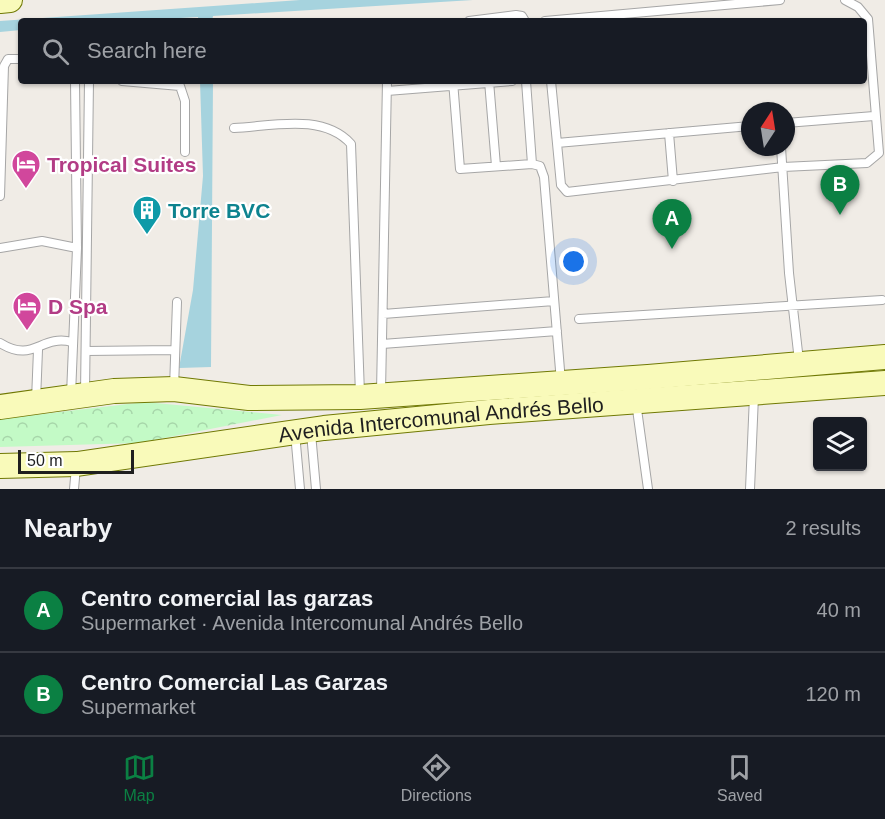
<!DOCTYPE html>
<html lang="en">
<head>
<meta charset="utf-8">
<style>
	:root { --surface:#171b24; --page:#242831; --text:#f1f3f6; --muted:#9ea1a6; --line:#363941; --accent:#0b8043 }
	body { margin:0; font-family:Helvetica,sans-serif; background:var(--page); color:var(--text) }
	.controls { position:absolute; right:18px; bottom:18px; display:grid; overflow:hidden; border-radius:6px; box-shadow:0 2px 4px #0004 }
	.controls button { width:54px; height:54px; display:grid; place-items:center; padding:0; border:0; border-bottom:2px solid var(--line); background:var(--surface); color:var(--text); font:30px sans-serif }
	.compass { position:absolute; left:741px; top:102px; width:54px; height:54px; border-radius:50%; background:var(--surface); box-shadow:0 2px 4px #0004; rotate:12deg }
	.scale { position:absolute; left:18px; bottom:15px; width:116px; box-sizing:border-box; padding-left:6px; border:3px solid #1f1f1f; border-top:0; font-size:16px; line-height:21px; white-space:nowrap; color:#1f1f1f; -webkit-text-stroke:4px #fff; paint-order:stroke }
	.you { position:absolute; left:574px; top:262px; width:21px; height:21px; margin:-15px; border:4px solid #fff; border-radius:50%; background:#1a73e8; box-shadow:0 0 0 9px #1a73e833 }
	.badge { display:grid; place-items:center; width:39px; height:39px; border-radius:50%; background:var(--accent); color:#fff; font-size:20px; font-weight:700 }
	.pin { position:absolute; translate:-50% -50px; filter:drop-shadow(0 2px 3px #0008) }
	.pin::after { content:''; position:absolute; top:32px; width:21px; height:18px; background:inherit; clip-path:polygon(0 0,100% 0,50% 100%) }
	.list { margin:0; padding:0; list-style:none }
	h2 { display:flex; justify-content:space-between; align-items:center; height:78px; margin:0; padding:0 24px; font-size:26px }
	h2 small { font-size:20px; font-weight:400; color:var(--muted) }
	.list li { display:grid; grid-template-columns:39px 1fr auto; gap:18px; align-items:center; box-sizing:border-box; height:84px; padding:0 24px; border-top:2px solid var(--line) }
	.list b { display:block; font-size:22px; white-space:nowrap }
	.list p { margin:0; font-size:20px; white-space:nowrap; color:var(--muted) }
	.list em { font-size:20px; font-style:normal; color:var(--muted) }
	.icon { flex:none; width:33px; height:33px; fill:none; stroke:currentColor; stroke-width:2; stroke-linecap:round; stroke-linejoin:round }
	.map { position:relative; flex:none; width:885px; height:489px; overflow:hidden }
	.search { position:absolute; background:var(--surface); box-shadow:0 2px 4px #0004; left:18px; right:18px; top:18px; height:66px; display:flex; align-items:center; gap:15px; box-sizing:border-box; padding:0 21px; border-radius:6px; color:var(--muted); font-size:22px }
	.sheet { height:246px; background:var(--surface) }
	nav { display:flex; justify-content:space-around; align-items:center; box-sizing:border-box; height:84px; border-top:2px solid var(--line); background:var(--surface); font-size:16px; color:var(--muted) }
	nav a { display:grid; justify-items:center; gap:3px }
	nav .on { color:var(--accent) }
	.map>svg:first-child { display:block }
	.park { fill:url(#park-crowns) }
	.water { fill:#a6d3de }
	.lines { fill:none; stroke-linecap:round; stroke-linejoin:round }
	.service-casing { stroke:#a6a6a6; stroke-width:10 }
	.secondary-casing { stroke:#707904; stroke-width:26 }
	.service { stroke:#fff; stroke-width:8 }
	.secondary { stroke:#f9faba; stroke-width:24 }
	.labels { text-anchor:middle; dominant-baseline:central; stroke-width:4.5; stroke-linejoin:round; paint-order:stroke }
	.hotel-label { font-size:21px; font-weight:bold; fill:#b23c85; stroke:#fff; text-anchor:start }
	.culture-label { font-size:21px; font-weight:bold; fill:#0d838f; stroke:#fff; text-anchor:start }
	.street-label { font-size:21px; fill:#1f1f1f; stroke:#fff }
</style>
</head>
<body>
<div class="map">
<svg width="885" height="489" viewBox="0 0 885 489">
	<defs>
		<pattern id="park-crowns" width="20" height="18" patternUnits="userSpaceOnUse" patternTransform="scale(1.5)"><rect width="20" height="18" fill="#c3fac6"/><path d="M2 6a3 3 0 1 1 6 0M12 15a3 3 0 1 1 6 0" fill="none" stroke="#a7d6aa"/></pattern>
	</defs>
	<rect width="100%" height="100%" fill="#f0ece6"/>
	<path class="park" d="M145,402L282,415L139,443L0,447V419Z"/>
	<path class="water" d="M300,0H473L213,16L212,21H198V17L128,21H21V30L0,32V21Z
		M200,81H213L211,367L179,368L193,290L203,176Z"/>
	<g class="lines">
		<g class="service-casing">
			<path id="service" d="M469,21L516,15L522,16L525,21
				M545,21L780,0
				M122,81L180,86L185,101V152
				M453,81L460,169L532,164L540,166L544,177L561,382
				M489,81L496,166
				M526,81L532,164
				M551,81L561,185L567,192L783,167L867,163L879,153L868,19L858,7L845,0
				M387,91L512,81
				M786,123L874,116
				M234,128C273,126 323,113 351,144L360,394
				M669,133L673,181
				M557,143L750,126
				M781,147L789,273L799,361
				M0,196L4,66L8,59H21
				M0,248L42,241L77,248
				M383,314L554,301
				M579,319L882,300
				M0,343C34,364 40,334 72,342
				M382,344L557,331
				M86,351L175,350
				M174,388L177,302
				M381,392L387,81
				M85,393L89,81
				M71,395L77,248L75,81
				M36,400L38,350
				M636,402L648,489
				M295,433L300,489
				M311,433L316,489
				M74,489L76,467
				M750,489L754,396"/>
		</g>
		<g class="secondary-casing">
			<g id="secondary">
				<path d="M0,1L10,0"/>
				<path d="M0,407L114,391L174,389L249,398L360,397L648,377L885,357"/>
				<path id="s1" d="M0,466L77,464L324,428L489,412L885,383"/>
			</g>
		</g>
		<use href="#service" class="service"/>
		<use href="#secondary" class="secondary"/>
	</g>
	<defs>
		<g id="hotel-pin" transform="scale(1.5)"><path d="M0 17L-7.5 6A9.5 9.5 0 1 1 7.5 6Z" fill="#d1479c" stroke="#fff"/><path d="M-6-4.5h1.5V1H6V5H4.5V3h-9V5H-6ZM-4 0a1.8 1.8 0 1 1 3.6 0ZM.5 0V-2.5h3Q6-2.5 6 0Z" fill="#fff"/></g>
		<g id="building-pin" transform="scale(1.5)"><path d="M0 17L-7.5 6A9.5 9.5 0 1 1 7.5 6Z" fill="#0f9aa8" stroke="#fff"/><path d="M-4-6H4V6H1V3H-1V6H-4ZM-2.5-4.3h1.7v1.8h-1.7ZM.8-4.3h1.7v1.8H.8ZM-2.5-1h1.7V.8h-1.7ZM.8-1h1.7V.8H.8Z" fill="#fff"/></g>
	</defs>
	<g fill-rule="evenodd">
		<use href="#hotel-pin" x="26" y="164"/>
		<use href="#building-pin" x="147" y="210"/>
		<use href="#hotel-pin" x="27" y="306"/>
	</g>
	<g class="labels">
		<g class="hotel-label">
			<text x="47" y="164">Tropical Suites</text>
			<text x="48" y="306">D Spa</text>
		</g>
		<g class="culture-label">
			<text x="168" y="210">Torre BVC</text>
		</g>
		<g class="street-label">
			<text stroke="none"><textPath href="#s1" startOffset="444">Avenida Intercomunal Andrés Bello</textPath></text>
		</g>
	</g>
</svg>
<div class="controls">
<button><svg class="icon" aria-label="layers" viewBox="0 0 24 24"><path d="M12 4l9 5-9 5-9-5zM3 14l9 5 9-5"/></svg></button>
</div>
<svg class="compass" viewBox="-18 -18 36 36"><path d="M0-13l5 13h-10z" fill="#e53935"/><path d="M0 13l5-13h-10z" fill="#9ea1a6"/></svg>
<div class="scale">50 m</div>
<div class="you"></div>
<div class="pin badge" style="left:672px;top:249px">A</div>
<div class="pin badge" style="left:840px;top:215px">B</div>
<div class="search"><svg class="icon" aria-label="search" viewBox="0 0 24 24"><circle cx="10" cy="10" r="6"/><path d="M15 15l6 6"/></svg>Search here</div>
</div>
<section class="sheet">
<h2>Nearby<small>2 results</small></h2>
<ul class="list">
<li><span class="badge">A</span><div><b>Centro comercial las garzas</b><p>Supermarket · Avenida Intercomunal Andrés Bello</p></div><em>40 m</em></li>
<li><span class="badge">B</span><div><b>Centro Comercial Las Garzas</b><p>Supermarket</p></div><em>120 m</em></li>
</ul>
</section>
<nav>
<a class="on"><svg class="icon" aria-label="map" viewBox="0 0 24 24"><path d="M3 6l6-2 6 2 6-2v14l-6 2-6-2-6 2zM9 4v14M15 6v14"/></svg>Map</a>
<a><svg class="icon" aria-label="directions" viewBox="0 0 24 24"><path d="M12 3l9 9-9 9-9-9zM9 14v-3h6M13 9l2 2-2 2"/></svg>Directions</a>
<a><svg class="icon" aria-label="saved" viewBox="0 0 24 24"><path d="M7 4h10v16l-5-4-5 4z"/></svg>Saved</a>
</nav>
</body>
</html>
